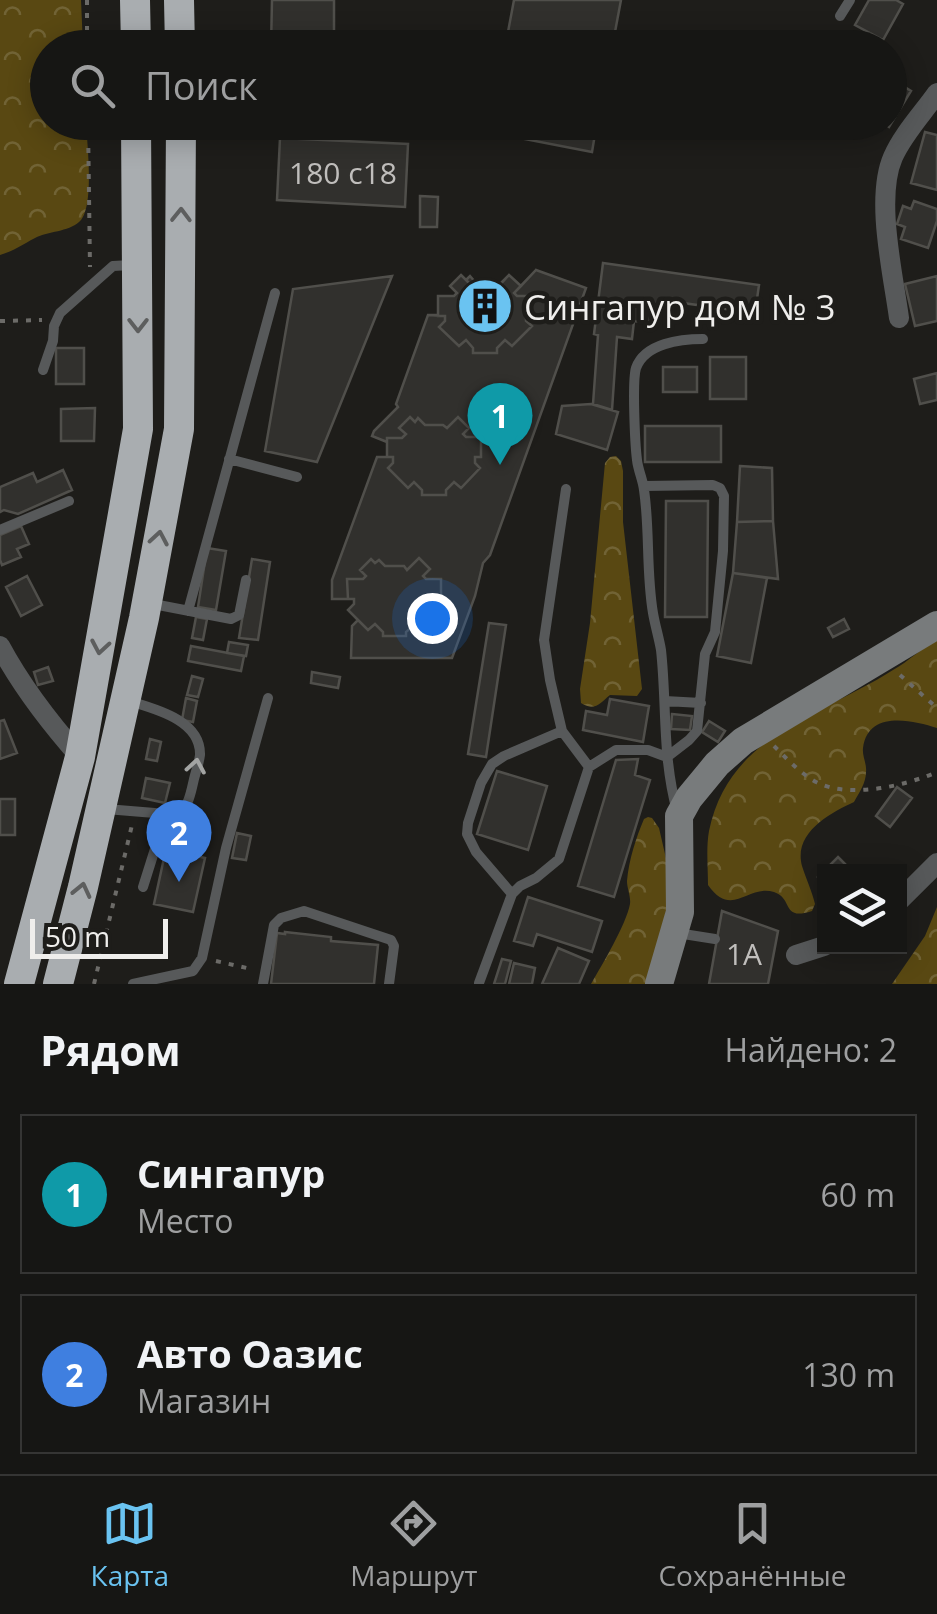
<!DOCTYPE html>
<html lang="ru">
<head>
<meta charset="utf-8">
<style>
	:root { --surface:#161614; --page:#1f1f1d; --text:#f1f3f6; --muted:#9e9fa0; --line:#353534; --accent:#6ac3f1 }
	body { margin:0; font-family:"Open Sans",sans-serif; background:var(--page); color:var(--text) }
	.controls { position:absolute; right:30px; bottom:30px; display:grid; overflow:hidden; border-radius:0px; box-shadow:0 5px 25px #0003 }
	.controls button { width:90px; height:90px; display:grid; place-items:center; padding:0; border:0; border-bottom:2px solid var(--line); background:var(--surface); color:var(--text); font:50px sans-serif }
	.scale { position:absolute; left:30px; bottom:25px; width:138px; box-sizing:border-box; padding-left:10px; border:5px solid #efeeec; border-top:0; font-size:28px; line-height:35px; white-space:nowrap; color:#efeeec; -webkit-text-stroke:8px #1e1d1a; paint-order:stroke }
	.you { position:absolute; left:432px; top:618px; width:35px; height:35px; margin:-25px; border:8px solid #fff; border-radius:50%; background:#1a73e8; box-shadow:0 0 0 15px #1a73e833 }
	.badge { display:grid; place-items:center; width:65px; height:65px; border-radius:50%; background:var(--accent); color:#fff; font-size:32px; font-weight:700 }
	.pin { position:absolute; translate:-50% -82px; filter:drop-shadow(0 2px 5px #0008) }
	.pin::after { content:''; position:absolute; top:52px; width:35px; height:30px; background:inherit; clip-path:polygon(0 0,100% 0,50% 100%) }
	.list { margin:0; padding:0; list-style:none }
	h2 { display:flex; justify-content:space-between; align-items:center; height:130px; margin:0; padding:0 40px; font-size:42px }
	h2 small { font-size:32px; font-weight:400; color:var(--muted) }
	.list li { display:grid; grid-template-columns:65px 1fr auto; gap:30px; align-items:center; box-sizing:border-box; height:160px; margin:0 20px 20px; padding:0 20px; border:2px solid var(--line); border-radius:0px }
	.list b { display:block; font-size:38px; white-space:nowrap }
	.list p { margin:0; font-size:32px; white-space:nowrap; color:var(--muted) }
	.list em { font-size:32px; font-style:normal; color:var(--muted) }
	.icon { flex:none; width:55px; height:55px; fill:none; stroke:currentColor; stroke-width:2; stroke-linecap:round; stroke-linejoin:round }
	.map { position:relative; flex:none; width:937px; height:984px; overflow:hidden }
	.search { position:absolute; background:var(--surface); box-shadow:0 5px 25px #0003; left:30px; right:30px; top:30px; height:110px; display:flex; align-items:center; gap:25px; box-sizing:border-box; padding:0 35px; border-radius:55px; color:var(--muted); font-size:38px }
	.sheet { height:490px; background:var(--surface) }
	nav { display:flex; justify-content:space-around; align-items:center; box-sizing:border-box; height:140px; border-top:2px solid var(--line); background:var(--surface); font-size:28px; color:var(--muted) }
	nav a { display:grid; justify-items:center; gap:5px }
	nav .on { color:var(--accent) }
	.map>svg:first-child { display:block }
	.forest { fill:url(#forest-crowns) }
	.building { fill:#31302d; stroke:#504f4b; stroke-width:2.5 }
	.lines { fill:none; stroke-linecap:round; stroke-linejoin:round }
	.path { stroke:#6c6b68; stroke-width:4; stroke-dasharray:5 8; stroke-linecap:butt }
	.lane { stroke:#57595a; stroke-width:10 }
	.street { stroke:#57595a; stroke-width:20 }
	.secondary { stroke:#787b7c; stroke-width:28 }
	.highway { stroke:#a9adb0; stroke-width:30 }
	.oneway { stroke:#5d5e5e }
	.oneway2 { stroke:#a3a4a3 }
	.labels { text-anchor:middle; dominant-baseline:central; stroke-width:9; stroke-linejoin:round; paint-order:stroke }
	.number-label { font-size:30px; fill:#c0bebc }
	.poi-label { font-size:35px; fill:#efeeec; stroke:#1e1d1a; text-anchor:start }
</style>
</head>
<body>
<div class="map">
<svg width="937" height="984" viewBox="0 0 937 984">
	<defs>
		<pattern id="forest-crowns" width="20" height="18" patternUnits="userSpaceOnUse" patternTransform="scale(2.5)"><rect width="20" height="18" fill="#594812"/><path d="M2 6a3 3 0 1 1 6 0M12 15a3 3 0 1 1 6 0" fill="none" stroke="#716335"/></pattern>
	</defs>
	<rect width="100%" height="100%" fill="#1e1d1a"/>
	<path class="forest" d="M0,0H81L83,47L48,48V122L86,123C87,143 95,209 79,222C68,232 48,231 35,238C23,244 14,251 0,255Z
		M616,456L621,461L623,471V522L642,689L637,696L610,695C600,703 595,712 581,703L580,689L590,623L605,463L610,457Z
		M937,639V728C912,720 868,710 863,748C862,756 867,764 866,772C866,783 859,793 854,802C830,813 793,833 802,866C806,879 812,891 815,904L812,911C781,921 794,899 774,892C748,884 732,919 708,885C708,868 706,848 709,831C729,734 821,716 893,670C909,661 922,648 937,639Z
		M648,817L652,818L659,828L671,880L665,917L647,984H591C602,965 626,925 630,904C631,897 627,888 627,881C629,859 636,838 644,819Z
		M937,907V984H892L925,936Z"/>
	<path class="building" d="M272,0H334V48H271Z
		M514,0H621L612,48H505Z
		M869,0H896L903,4L883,40L855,25Z
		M890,78L911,91L889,127L882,122H890Z
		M490,122H597L592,152L489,132Z
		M925,132L937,135V190L911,183Z
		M280,138L408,144L405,207L277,200Z
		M420,196L438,197L437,227H420Z
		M914,201L937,209V221L928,248L901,239L905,227L897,224L903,206L911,209Z
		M603,263L759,285L755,313L661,300L658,324L634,321L632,339L617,337L612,410L593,404L598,335L594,334Z
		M536,270L586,288L490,555L483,563L475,596L452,658H351L352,626L358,620L368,630L375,624L383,632V636H406V632L415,624L421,630L441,610L435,604V599H441V579H426L423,576L430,569L419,558L407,570L404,566H385L379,560L375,563L371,559L360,570L366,576L363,579H347L348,599H332V580L377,457H393V463L388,468L408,488L414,482L422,490V495H446V490L454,482L461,488L480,468L475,463V457H481V437H466L463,434L469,428L458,417L447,428L443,425H425L418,418L415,422L410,417L399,428L406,434L402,438H387V442L372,436L374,431L398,407L396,404L428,315L445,316V321L439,327L459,346L466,340L473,348V353H497V348L505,340L512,346L532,326L526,321V316H532V296H517L514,293Z
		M536,270L586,288L490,555L483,563L475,596L452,658H351L352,626L358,620L348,610L354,604V599H332V580L377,457H387V442L372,436L374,431L398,407L396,404L428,315H438V296H454L457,293L450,286L461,275L478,292H492L509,275L521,286Z
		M461,275L466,280L470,276L476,283H494L498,287L509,275L521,286L514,293L517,296H532V316H526V321L532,326L512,346L505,340L497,348V353H473V348L466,340L459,346L439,327L445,321V316H438V296H454L457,293L450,286Z
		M392,276L317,462L265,451L293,289Z
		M470,276L476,283H494L498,287L492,292H478L466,280Z
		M937,276V321L915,326L905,284Z
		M56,348H84V384H56Z
		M710,357H746V399H710Z
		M663,367H697V392H663Z
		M937,373V400L920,404L914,379Z
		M591,404L618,412L607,450L556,434L562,406Z
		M95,408L94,441H61V409Z
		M410,417L415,422L418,418L425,425H443L447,428L458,417L469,428L463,434L466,437H481V457H475V463L480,468L461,488L454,482L446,490V495H422V490L414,482L408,488L388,468L393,463V457H387V438H402L406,434L399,428Z
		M645,426H721V462H645Z
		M740,466L772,468L773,521L737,522Z
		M63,470L72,490L18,514L4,510L0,512V487L33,473L37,482Z
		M666,501H708L707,617H665Z
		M773,521L778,579L733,573L737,522Z
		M21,526L29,544L17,549L21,557L2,565L0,560V535Z
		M207,548L226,551L216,610L198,607Z
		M419,558L430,569L423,576L426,579H441V599H435V604L441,610L421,630L415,624L406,632V636H383V632L375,624L368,630L348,610L354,604V599H348L347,579H363L366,576L360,570L371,559L375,563L379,560L385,566H404L407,570Z
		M252,559L270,562L258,640L239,638Z
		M733,573L767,578L751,663L717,656Z
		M27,576L42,605L21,616L6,587Z
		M196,617L207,619L203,640L192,638Z
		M844,619L849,629L833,637L828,628Z
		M489,623L506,625L486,757L468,754Z
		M229,642L248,645L246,656L227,653Z
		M191,646L244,656L241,671L188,661Z
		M48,667L53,681L38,685L34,672Z
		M312,672L340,677L338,688L311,683Z
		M192,676L203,679L198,697L187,695Z
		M186,698L197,701L193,722L182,720Z
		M610,699L649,706L643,742L583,730L586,711L607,715Z
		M672,714L692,716L690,730L671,729Z
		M4,720L17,753L0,759V721Z
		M709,721L725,731L718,742L702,732Z
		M150,739L161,742L157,761L146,759Z
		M638,759L635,775L650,780L614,897L578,886L616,760Z
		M497,771L547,786L528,850L477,834Z
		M146,778L170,783L165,803L142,798Z
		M897,787L912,798L890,827L876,816Z
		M0,799H15V835H0Z
		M190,820L207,824L205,833L188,829Z
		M237,833L251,836L246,860L232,858Z
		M166,849L205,858L193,912L154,904Z
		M838,857L850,869L847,872H824V884L818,877Z
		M528,897L602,921L592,952L537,934L533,946L514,941Z
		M722,911L778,931L768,984H709Z
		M285,932L331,937V941L378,945L374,984H271L277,933L285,934Z
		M558,948L589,961L579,984H542Z
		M502,959L511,961L505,984H494Z
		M514,963L535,968L532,984H509Z"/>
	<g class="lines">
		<path class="path" d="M87,0V48
			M88,122L90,267
			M0,321L42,320
			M900,675L937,708
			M774,746C787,759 800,773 816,782C848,799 905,786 937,772
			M216,961L251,969
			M94,984L132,825"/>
		<path class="lane" d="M840,16L850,0
			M43,370L53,341L54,326L60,313L113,266L131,265
			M229,459L297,477
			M566,489L544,640L550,680L562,731L589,767
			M0,530L69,501
			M148,603L231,619L239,615L246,580
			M188,611L275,293
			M665,701L701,703
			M106,809L179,815C189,805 191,792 194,779C196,771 199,763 200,755C201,720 155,709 129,701
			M677,811C662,756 667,705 661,650C659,638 655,625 653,613C646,572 650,530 644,490C643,480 638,470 637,460C635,444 632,381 636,368C645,343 681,339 703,339
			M143,887L166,814
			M512,894L476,852L467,834L468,823L481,783L492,764L504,756L562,731
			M677,933L715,939
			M479,983L512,894L520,886L536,878L559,859L589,767L616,750H648L667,757L689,740L697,731L705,654L715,632L723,551L724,496L720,488L713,485L644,486
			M133,984L193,971L202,958L226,848L268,698
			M263,984L274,925L281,918L304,911L391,940L394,946L389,984"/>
		<path class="street" d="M899,318C893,273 875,198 893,157C903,134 923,113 937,93
			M0,646C22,687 49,722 80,757
			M900,900L937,863
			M796,955L824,946"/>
		<path class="secondary" d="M659,984L680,912L679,816L689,798L717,764L743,741L937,625"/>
		<path class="highway" d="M135,0L136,48
			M179,0L180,48
			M19,984L80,757L138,429L136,122
			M58,984L83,887L144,618L179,429L181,122"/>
	</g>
	<defs><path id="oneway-chevron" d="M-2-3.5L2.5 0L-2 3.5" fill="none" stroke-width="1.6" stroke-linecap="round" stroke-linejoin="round" transform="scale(2.5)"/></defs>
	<g class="oneway">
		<use href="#oneway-chevron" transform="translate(181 215) rotate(-89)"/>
		<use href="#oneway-chevron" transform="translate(138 325) rotate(90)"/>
		<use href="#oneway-chevron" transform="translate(159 538) rotate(-80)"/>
		<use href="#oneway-chevron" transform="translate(100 647) rotate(100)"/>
		<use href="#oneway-chevron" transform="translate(82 890) rotate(-77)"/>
	</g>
	<use class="oneway2" href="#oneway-chevron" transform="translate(196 766) rotate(-80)"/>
	<defs>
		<g id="building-disc" transform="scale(2.875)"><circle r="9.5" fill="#6ac3f1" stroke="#1e1d1a"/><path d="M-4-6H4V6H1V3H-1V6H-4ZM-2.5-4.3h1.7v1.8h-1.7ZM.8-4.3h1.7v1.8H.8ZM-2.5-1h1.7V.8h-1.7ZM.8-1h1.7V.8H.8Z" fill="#111"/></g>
	</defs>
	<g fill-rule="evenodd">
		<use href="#building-disc" x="485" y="306"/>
	</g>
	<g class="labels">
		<g class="number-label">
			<text x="343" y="172">180 с18</text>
			<text x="744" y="953">1А</text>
		</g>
		<g class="poi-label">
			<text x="524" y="306">Сингапур дом № 3</text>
		</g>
	</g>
</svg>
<div class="controls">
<button><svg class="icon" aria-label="layers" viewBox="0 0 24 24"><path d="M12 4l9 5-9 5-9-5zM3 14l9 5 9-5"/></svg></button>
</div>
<div class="scale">50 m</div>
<div class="you"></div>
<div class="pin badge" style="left:500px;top:465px;background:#0f9aa8">1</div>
<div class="pin badge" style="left:179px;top:882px;background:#3f7fe0">2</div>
<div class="search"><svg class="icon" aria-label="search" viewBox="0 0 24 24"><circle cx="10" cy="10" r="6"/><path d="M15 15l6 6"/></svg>Поиск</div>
</div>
<section class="sheet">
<h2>Рядом<small>Найдено: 2</small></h2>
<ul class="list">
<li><span class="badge" style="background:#0f9aa8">1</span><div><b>Сингапур</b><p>Место</p></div><em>60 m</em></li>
<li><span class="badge" style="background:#3f7fe0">2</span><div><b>Авто Оазис</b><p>Магазин</p></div><em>130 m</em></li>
</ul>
</section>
<nav>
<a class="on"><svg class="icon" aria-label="map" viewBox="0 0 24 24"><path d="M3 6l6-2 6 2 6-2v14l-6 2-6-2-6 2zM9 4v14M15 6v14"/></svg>Карта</a>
<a><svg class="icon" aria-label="directions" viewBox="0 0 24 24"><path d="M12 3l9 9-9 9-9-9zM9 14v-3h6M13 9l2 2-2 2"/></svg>Маршрут</a>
<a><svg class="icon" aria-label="saved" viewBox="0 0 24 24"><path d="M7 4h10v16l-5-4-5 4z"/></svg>Сохранённые</a>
</nav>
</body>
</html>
